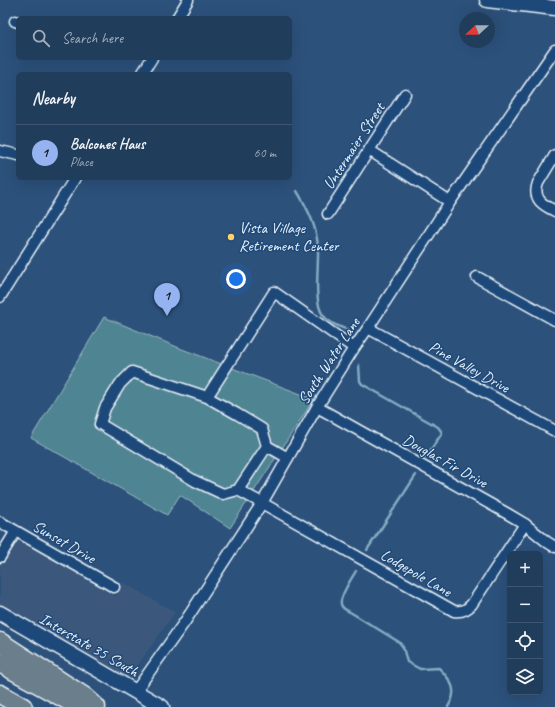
<!DOCTYPE html>
<html lang="en">
<head>
<meta charset="utf-8">
<style>
	:root { --surface:#213d5c; --page:#2d4865; --text:#f1f3f6; --muted:#a2aebb; --line:#3e5672; --accent:#95b2f1 }
	body { margin:0; font-family:Caveat,sans-serif; background:var(--page); color:var(--text) }
	.controls { position:absolute; right:12px; bottom:12px; display:grid; overflow:hidden; border-radius:6px; box-shadow:0 4px 16px #0002 }
	.controls button { width:36px; height:36px; display:grid; place-items:center; padding:0; border:0; border-bottom:1px solid var(--line); background:var(--surface); color:var(--text); font:20px sans-serif }
	.compass { position:absolute; left:459px; top:12px; width:36px; height:36px; border-radius:50%; background:var(--surface); box-shadow:0 4px 16px #0002; rotate:248deg }
	.you { position:absolute; left:236px; top:279px; width:14px; height:14px; margin:-10px; border:3px solid #fff; border-radius:50%; background:#1a73e8; box-shadow:0 0 0 6px #1a73e833 }
	.badge { display:grid; place-items:center; width:26px; height:26px; border-radius:50%; background:var(--accent); color:#111; font-size:13px; font-weight:700 }
	.pin { position:absolute; translate:-50% -33px; filter:drop-shadow(0 1px 2px #0008) }
	.pin::after { content:''; position:absolute; top:21px; width:14px; height:12px; background:inherit; clip-path:polygon(0 0,100% 0,50% 100%) }
	.list { margin:0; padding:0; list-style:none }
	h2 { display:flex; justify-content:space-between; align-items:center; height:52px; margin:0; padding:0 16px; font-size:17px }
	h2 small { font-size:13px; font-weight:400; color:var(--muted) }
	.list li { display:grid; grid-template-columns:26px 1fr auto; gap:12px; align-items:center; box-sizing:border-box; height:56px; padding:0 16px; border-top:1px solid var(--line) }
	.list b { display:block; font-size:15px; white-space:nowrap }
	.list p { margin:0; font-size:13px; white-space:nowrap; color:var(--muted) }
	.list em { font-size:13px; font-style:normal; color:var(--muted) }
	.icon { flex:none; width:22px; height:22px; fill:none; stroke:currentColor; stroke-width:2; stroke-linecap:round; stroke-linejoin:round }
	.map { position:relative; flex:none; width:555px; height:707px; overflow:hidden }
	.search { position:absolute; background:var(--surface); box-shadow:0 4px 16px #0002; left:16px; top:16px; width:276px; height:44px; display:flex; align-items:center; gap:10px; box-sizing:border-box; padding:0 14px; border-radius:6px; color:var(--muted); font-size:15px }
	.panel { position:absolute; background:var(--surface); box-shadow:0 4px 16px #0002; left:16px; top:72px; width:276px; height:108px; border-radius:6px }
	.map>svg:first-child { display:block }
	.built { fill:#3b597c }
	.green { fill:#508492; stroke:#9cbac5 }
	.lines { fill:none; stroke-linecap:round; stroke-linejoin:round }
	.stream { stroke:#86abc3; stroke-width:2.5 }
	.street-casing { stroke:#e8f1f8; stroke-width:13 }
	.secondary-casing { stroke:#e8f1f8; stroke-width:17 }
	.highway-casing { stroke:#e8f1f8; stroke-width:21 }
	.street { stroke:#1f4a7a; stroke-width:10 }
	.secondary { stroke:#1f4a7a; stroke-width:14 }
	.highway { stroke:#6b7e8b; stroke-width:18 }
	.poi-dot { fill:#ffd166; stroke:#1f4a7a; stroke-width:1.5 }
	.labels { text-anchor:middle; dominant-baseline:central; stroke-width:3; stroke-linejoin:round; paint-order:stroke }
	.street-label { font-size:16px; fill:#e8f1f8; stroke:#1f4a7a }
	.poi-label { font-size:16px; fill:#e8f1f8; stroke:#1f4a7a; text-anchor:start }
</style>
</head>
<body>
<div class="map">
<svg width="555" height="707" viewBox="0 0 555 707">
	<rect width="100%" height="100%" fill="#2c517b"/>
	<filter id="ink" filterUnits="userSpaceOnUse"><feTurbulence type="fractalNoise" baseFrequency=".025" numOctaves="2"/><feDisplacementMap in="SourceGraphic" scale="8" xChannelSelector="R" yChannelSelector="G"/><feConvolveMatrix kernelMatrix="1 2 1 2 8 2 1 2 1" color-interpolation-filters="sRGB"/></filter>
	<g filter="url(#ink)">
		<path class="built" d="M11,536L116,596L124,583L175,612L128,679L127,680L0,609V556Z"/>
		<path class="green" d="M104,317L182,349L314,399L230,528L180,495L167,515L31,438Z"/>
		<g class="lines">
			<path class="stream" d="M297,191C308,209 317,227 318,248C319,264 313,303 323,315C327,320 333,324 338,326C343,328 347,330 352,331
				M359,365L360,381L362,384L438,427L441,431L442,433L426,457
				M367,550L416,475
				M356,571C352,578 339,597 341,604C342,609 346,610 350,612L399,642L403,647L407,662L420,669L439,668C445,675 455,684 453,694C453,699 450,703 448,707"/>
			<g class="street-casing">
				<path id="street" d="M177,18L188,0
					M15,21L18,22
					M142,74L152,58
					M369,150L450,202
					M0,151L18,155
					M555,155L538,183C532,199 543,205 555,211
					M328,214L405,94
					M477,277L555,320
					M0,297L75,178
					M368,328L555,431
					M207,397L274,292L354,348
					M317,407L508,514L525,524L547,542L555,547
					M288,458L267,446L262,429L237,414L207,397L132,372L120,384L105,408L100,424L195,481L223,494L238,490L262,503L454,611C462,612 467,610 472,604L525,524
					M238,490L267,446
					M0,522L114,587
					M0,557L16,531
					M135,692L186,620L262,503L317,407L354,348L368,328L450,202L555,50"/>
			</g>
			<g class="secondary-casing">
				<path id="secondary" d="M487,0L555,8
					M0,613L162,707"/>
			</g>
			<g class="highway-casing">
				<path id="highway" d="M0,642L85,697L96,707
					M0,663L80,707
					M0,694L23,707"/>
			</g>
			<use href="#street" class="street"/>
			<use href="#secondary" class="secondary"/>
			<use href="#highway" class="highway"/>
		</g>
	</g>
	<circle class="poi-dot" cx="231" cy="237" r="4"/>
	<g class="labels">
		<g class="street-label">
			<text transform="translate(354 146) rotate(-57)">Untermaier Street</text>
			<text transform="translate(329 361) rotate(-57)">South Water Lane</text>
			<text transform="translate(469 367) rotate(29)">Pine Valley Drive</text>
			<text transform="translate(445 461) rotate(29)">Douglas Fir Drive</text>
			<text transform="translate(64 542) rotate(30)">Sunset Drive</text>
			<text transform="translate(416 573) rotate(30)">Lodgepole Lane</text>
			<text transform="translate(89 645) rotate(30)">Interstate 35 South</text>
		</g>
		<g class="poi-label">
			<text x="239" y="228">Vista Village<tspan x="239" dy="18">Retirement Center</tspan></text>
		</g>
	</g>
</svg>
<div class="controls">
<button>+</button>
<button>−</button>
<button><svg class="icon" aria-label="locate" viewBox="0 0 24 24"><circle cx="12" cy="12" r="6"/><path d="M12 2v4M12 18v4M2 12h4M18 12h4"/></svg></button>
<button><svg class="icon" aria-label="layers" viewBox="0 0 24 24"><path d="M12 4l9 5-9 5-9-5zM3 14l9 5 9-5"/></svg></button>
</div>
<svg class="compass" viewBox="-18 -18 36 36"><path d="M0-13l5 13h-10z" fill="#e53935"/><path d="M0 13l5-13h-10z" fill="#a2aebb"/></svg>
<div class="you"></div>
<div class="pin badge" style="left:167px;top:316px">1</div>
<div class="search"><svg class="icon" aria-label="search" viewBox="0 0 24 24"><circle cx="10" cy="10" r="6"/><path d="M15 15l6 6"/></svg>Search here</div>
<section class="panel">
<h2>Nearby<small></small></h2>
<ul class="list">
<li><span class="badge">1</span><div><b>Balcones Haus</b><p>Place</p></div><em>60 m</em></li>
</ul>
</section>
</div>
</body>
</html>
